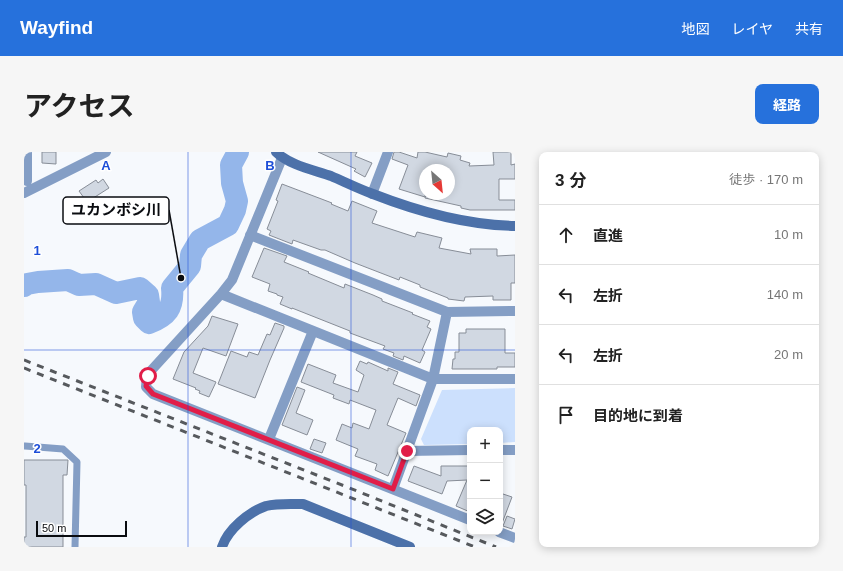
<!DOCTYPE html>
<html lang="ja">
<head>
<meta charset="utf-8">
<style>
	:root { --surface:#fff; --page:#f6f6f6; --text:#222; --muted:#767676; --line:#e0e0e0; --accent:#2671dc }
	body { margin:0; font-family:Helvetica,"Noto Sans JP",sans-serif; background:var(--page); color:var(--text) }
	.controls { position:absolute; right:12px; bottom:12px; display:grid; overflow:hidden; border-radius:8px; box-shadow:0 2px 10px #0003 }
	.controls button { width:36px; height:36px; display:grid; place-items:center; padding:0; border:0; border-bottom:1px solid var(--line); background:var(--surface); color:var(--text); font:20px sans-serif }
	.compass { position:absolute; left:395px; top:12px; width:36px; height:36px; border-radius:50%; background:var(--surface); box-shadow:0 2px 10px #0003; rotate:153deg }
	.scale { position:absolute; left:12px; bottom:10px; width:91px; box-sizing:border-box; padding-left:4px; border:2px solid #0a0c10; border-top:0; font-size:11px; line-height:14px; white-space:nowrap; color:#0a0c10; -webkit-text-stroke:3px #fff; paint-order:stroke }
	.stop { position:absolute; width:12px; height:12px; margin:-9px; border:3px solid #e11d48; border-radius:50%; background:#fff }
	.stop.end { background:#e11d48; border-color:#fff; box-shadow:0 1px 4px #0008 }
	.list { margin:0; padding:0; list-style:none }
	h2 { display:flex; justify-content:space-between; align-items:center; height:52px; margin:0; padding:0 16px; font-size:17px }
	h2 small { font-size:13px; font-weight:400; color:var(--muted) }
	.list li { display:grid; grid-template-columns:26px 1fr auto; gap:12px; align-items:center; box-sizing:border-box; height:60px; padding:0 16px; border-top:1px solid var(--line) }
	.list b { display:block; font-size:15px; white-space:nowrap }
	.list em { font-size:13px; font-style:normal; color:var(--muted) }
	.icon { flex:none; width:22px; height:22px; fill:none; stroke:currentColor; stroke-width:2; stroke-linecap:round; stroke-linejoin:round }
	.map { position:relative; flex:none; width:491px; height:395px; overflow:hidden; border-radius:8px }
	header { display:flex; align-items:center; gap:24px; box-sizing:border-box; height:56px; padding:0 20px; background:var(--accent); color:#fff }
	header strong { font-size:19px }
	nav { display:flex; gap:22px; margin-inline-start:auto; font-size:14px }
	.intro { display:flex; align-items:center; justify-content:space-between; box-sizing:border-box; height:96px; padding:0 24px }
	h1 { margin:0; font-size:28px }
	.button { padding:10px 18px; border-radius:8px; background:var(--accent); color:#fff; font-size:14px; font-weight:700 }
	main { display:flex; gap:24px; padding:0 24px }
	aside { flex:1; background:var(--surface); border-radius:8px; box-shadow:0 2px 10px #0003 }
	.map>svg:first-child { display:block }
	.green { fill:#cce0fd }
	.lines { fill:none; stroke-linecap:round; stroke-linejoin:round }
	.river { stroke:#94b6ea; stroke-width:22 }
	.building { fill:#d1d8e2; stroke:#878d97 }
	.lane { stroke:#849ec5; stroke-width:7 }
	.street { stroke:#849ec5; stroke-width:10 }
	.secondary { stroke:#4c71a9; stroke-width:10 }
	.rail { stroke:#56595d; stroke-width:3; stroke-dasharray:7 7; stroke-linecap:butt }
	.route { stroke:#e11d48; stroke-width:5 }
	.grid { fill:none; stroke:#1d4ed8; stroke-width:1; stroke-opacity:0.55 }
	.grid-label { font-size:13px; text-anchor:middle; font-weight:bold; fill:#1d4ed8; stroke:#fff; stroke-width:3; stroke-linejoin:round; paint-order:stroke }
	.leader { fill:none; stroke:#0a0c10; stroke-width:1.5 }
	.callout-dot { fill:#0a0c10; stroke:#fff; stroke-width:1.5 }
	.callout { fill:#fff; stroke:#0a0c10; stroke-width:1.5 }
	.callout-label { font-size:15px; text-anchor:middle; font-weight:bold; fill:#0a0c10 }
</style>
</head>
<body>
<header>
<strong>Wayfind</strong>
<nav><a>地図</a><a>レイヤ</a><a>共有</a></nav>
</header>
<div class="intro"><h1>アクセス</h1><a class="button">経路</a></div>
<main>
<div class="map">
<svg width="491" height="395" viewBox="0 0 491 395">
	<rect width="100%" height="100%" fill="#f6f9fd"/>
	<path class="green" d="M491,236V290L476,291V278H446V292L400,293L397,287L418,238Z"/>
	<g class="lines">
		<path class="river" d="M0,134L3,132L14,130L44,128L55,133L72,132L92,141L116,136L124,143L125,150L119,160L120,166L125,171C143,164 150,156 148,136L166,114L167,103L176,88L204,73L211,58L213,49L208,31L207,13L214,0"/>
	</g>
	<path class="building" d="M18,0H32V12L18,11Z
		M294,0H333L331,4L348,11L341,25L330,19L332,17Z
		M370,0H375L393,6L394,0H401L423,5L424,1L437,4L436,8L446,11L445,14L470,13L469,0H487V13L491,12V27H475V48H491V58H446L437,56V54L401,46L402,42H425V18H401V45L375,37L384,13L368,7Z
		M79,27L85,36L63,50L55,39L72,28L74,31Z
		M258,32L308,51L307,52L324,59L328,49L353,59L348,71L391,85L393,80L418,86L415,96L447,102L446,97H473V104L491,103V131H487V148H469V144L441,145L440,149L424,147V146L396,135V133L376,125L375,128L331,111L301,98H297L269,88L268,92L245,83L247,79L243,77L254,49L252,48Z
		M240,96L263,104L260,110L285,120L284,121L320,136L321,132L349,143L358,147V149L389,161L388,162L406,169L403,175L407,177L398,198L401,200L396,211L380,204L379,208L369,204L370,201L359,197L361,194L326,181V179L268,156V157L256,152L259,145L253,143V142L244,139L246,132L228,125Z
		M188,164L214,172L202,204L179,196L169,221L192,230L185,245L175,241L176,239L171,237L172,236L149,227L160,200L184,174Z
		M251,171L260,174V176L246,208L231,246L194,232L207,199L223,205L225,200L234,203L243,182L246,183Z
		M442,177H481V201H491V215H473V217H428L429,207H431V200H435V181H442Z
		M336,209L343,212L344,210L364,219V216L374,220L369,232L396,243L392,254L374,246L363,273L382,281L364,324L351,318L353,312L331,304L334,297L312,288L318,272L328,276L329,271L345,277L352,258L326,248L325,252L309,246L310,243L277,230L284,212L312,223L309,231L334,240L340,223L332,218Z
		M273,235L281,238L272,261L289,268L283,283L258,273Z
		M290,287L302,291L298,301L286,297Z
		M0,308H44L43,323H39V395H0V385H2V333H0Z
		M390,314L417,324V314H446V360L432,354L443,328L423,329L418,342L384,329Z
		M476,341L488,345L477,374H476Z
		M483,364L491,367L488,377L479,374Z"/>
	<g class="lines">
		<path class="lane" d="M1,294L39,297L53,310L51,395"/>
		<path class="street" d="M3,0V29
			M258,6L208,128L197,142L123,223L122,235L129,242L446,368
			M0,41L82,0
			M348,42L364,0
			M226,83L423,160L491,159
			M197,142L409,227H491
			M245,287L289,179
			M476,298H491
			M383,299L446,298
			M369,337L409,227L423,160
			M475,380L491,386"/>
		<path class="secondary" d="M252,0C265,13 290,18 307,24C321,30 335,37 349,42C395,60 442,73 491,74
			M198,395C204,377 225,360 242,354C254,351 267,352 279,352L386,395"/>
		<path class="rail" d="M0,208L323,335L472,395
			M0,216L451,395"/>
	</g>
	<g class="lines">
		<path class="route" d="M124,224L122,234L129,242L369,337L383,299"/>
	</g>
	<path class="grid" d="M164,0V395M327,0V395M0,198H491"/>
	<g class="grid-label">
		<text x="82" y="18">A</text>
		<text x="246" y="18">B</text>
		<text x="13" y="103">1</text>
		<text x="13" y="301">2</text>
	</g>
	<path class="leader" d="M157 126L145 58"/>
	<circle class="callout-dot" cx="157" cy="126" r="4"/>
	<rect class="callout" x="39" y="45" width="106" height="27" rx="4"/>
	<g class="callout-label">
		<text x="92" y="63">ユカンボシ川</text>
	</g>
</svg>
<div class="controls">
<button>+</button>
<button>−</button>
<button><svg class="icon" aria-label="layers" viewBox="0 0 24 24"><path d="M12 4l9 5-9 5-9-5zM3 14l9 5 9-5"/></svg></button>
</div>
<svg class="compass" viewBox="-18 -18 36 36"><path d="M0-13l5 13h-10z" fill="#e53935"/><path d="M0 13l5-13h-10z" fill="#767676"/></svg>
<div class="scale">50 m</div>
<div class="stop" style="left:124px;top:224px"></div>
<div class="stop end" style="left:383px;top:299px"></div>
</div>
<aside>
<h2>3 分<small>徒歩 · 170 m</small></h2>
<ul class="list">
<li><svg class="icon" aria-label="ahead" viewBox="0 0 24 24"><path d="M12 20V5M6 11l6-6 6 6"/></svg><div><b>直進</b></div><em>10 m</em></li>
<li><svg class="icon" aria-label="left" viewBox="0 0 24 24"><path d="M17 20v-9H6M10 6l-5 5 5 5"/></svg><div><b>左折</b></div><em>140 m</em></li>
<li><svg class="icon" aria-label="left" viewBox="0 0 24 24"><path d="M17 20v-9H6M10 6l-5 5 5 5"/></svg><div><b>左折</b></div><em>20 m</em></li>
<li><svg class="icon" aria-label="arrive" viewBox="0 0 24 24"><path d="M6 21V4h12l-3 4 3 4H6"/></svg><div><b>目的地に到着</b></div></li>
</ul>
</aside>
</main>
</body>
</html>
